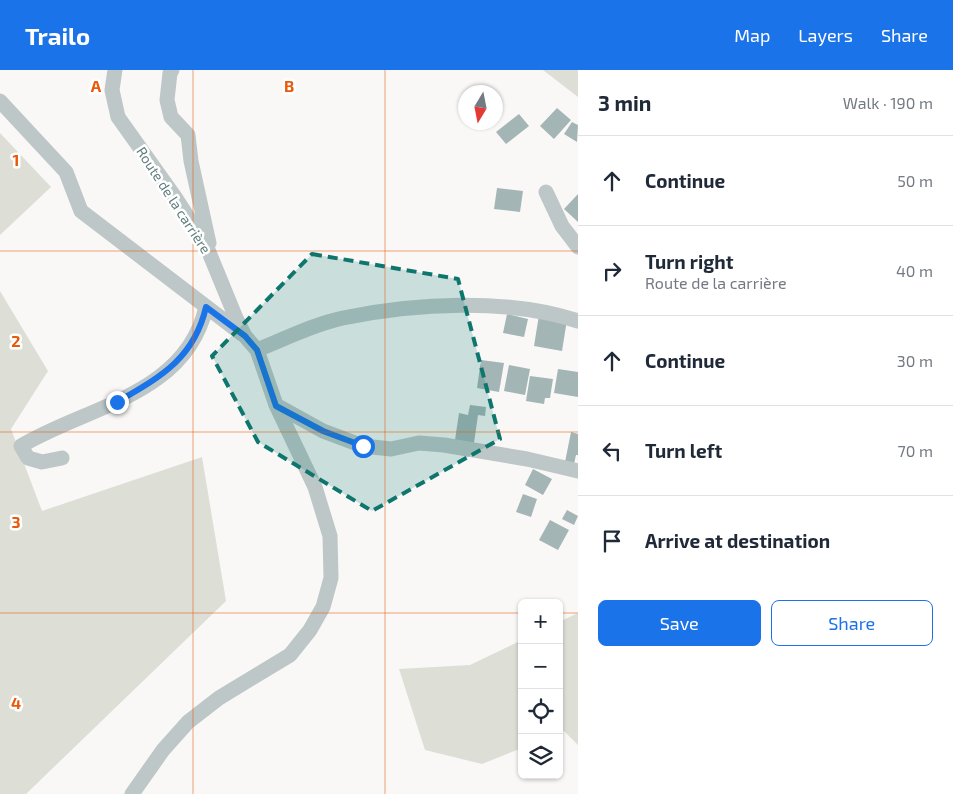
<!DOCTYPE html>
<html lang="en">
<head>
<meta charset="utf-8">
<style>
	:root { --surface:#fff; --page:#f6f6f7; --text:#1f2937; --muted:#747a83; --line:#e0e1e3; --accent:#1a73e8 }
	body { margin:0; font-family:"Exo 2",sans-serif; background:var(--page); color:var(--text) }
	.controls { position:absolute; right:15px; bottom:15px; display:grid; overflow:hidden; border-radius:8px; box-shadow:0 1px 4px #0004 }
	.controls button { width:45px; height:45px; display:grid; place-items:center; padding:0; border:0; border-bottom:1px solid var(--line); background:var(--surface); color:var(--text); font:25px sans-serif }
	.compass { position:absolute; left:458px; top:15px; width:45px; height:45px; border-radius:50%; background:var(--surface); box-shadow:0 1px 4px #0004; rotate:190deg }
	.stop { position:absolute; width:15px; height:15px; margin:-11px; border:4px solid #1a73e8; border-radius:50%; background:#fff }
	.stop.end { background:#1a73e8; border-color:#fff; box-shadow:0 1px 5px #0008 }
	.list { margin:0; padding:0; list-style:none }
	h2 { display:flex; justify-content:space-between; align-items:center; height:65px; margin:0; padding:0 20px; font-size:21px }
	h2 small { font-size:16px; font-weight:400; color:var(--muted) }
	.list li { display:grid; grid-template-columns:32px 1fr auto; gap:15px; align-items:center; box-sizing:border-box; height:90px; padding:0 20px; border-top:1px solid var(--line) }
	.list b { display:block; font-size:19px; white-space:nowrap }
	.list p { margin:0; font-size:16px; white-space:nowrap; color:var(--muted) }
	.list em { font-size:16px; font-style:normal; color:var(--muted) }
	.actions { display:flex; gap:10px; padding:15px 20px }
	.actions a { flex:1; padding:11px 0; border:1px solid var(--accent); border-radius:8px; text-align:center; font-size:18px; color:var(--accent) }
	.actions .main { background:var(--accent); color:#fff }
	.icon { flex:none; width:28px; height:28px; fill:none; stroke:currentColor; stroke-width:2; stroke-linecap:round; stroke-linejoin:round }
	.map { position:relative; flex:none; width:578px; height:724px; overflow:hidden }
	header { display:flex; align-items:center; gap:30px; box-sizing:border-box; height:70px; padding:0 25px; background:var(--accent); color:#fff }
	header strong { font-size:24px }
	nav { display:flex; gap:28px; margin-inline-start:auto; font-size:18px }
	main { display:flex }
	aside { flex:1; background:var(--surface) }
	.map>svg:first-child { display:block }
	.green { fill:#ddded6 }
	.building { fill:#a4b5b5 }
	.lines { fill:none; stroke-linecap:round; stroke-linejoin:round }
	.minor { stroke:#bdc7c7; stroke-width:15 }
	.route { stroke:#1a73e8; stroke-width:6 }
	.marked { fill:#0f766e; fill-opacity:0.2; stroke:#0f766e; stroke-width:4; stroke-dasharray:10 6; stroke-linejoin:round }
	.grid { fill:none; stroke:#e8590c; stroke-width:1; stroke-opacity:0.55 }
	.labels { text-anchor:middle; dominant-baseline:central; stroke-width:5; stroke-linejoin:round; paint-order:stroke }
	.street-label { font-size:14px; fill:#5e7c7d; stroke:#fff }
	.grid-label { font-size:16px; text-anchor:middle; font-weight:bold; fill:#e8590c; stroke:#fff; stroke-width:5; stroke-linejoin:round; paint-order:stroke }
</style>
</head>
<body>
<header>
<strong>Trailo</strong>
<nav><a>Map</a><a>Layers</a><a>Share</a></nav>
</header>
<main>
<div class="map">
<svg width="578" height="724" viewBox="0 0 578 724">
	<rect width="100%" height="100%" fill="#f9f8f7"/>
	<path class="green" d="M543,0H578V27Z
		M0,63L51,117L0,165Z
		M0,221L48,301L11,359L42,441L202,387L226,531L26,724H0Z
		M578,543V675L564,661L559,663V552Z
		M522,570V678L482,694L425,680L399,599L470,595Z"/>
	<path class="building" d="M557,38L571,50L554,69L540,56Z
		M519,44L529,56L506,74L496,62Z
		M572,52L578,55L577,72L564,64Z
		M497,118L523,121L520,142L494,139Z
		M578,124V152L564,139Z
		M507,244L528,249L524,267L503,263Z
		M539,245L567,250L562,281L534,276Z
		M481,290L504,293L499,322L477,318Z
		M509,295L530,299L525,325L504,321Z
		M558,299L578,302V327L554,323Z
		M530,306L553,309L550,328H545L544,334L526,331Z
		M470,335L486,337L485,346L478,345L474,373L455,370L459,343L468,345Z
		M571,362L578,364V385H576L574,394L565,392Z
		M533,399L552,409L543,425L525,415Z
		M523,424L537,429L531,447L516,442Z
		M567,440L578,446L574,455L562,449Z
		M550,450L569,460L558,480L539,470Z"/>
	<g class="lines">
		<path class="minor" d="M115,0L112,20L118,47L175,127L206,175L236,248L245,266L257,280L276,335L315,417L330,466L331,508L323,537L310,560L290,585L219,628L188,652L163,680L132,724
			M172,0L170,3L167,30L171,47L188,65L191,91L209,173
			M0,31L66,102L81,141L242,264
			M546,122L562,156L578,177
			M257,280C285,269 314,254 343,248C415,233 508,228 578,251
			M276,335L323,361L363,376L391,379L419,373L444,375L527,389L578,401
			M62,388L42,392L28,388L21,376C88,336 186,325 206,237"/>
	</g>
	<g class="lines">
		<path class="route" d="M117,332C160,307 194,289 206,237L245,266L257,280L276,336L323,361L363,376"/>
	</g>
	<path class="marked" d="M312,184L458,209L500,369L372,441L258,372L212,286Z"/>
	<path class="grid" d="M193,0V724M385,0V724M0,181H578M0,362H578M0,543H522M559,543H578"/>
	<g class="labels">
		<g class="street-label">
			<text transform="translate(174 130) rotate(57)">Route de la carrière</text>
		</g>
	</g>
	<g class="grid-label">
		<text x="96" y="22">A</text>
		<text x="289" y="22">B</text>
		<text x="16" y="96">1</text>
		<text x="16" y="277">2</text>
		<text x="16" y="458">3</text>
		<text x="16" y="639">4</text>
	</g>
</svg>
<div class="controls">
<button>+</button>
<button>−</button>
<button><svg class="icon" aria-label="locate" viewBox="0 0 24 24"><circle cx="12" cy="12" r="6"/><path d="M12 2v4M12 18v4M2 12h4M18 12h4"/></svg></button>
<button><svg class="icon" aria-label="layers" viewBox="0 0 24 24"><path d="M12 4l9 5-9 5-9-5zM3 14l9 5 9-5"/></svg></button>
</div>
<svg class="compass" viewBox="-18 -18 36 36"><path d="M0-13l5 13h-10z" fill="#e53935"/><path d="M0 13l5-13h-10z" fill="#747a83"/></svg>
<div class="stop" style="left:363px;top:376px"></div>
<div class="stop end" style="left:117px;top:332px"></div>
</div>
<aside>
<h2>3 min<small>Walk · 190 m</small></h2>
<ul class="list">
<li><svg class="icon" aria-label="ahead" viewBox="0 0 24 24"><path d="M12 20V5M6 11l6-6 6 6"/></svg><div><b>Continue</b></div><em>50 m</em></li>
<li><svg class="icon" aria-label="right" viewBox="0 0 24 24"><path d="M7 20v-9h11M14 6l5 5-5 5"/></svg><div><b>Turn right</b><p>Route de la carrière</p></div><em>40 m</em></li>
<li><svg class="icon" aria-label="ahead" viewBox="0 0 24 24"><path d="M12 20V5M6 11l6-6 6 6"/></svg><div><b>Continue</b></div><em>30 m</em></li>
<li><svg class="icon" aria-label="left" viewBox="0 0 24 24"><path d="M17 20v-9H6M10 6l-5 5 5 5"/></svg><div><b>Turn left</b></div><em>70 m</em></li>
<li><svg class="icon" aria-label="arrive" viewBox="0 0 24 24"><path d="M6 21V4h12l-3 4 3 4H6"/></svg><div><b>Arrive at destination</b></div></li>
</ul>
<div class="actions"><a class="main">Save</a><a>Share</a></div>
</aside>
</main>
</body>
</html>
